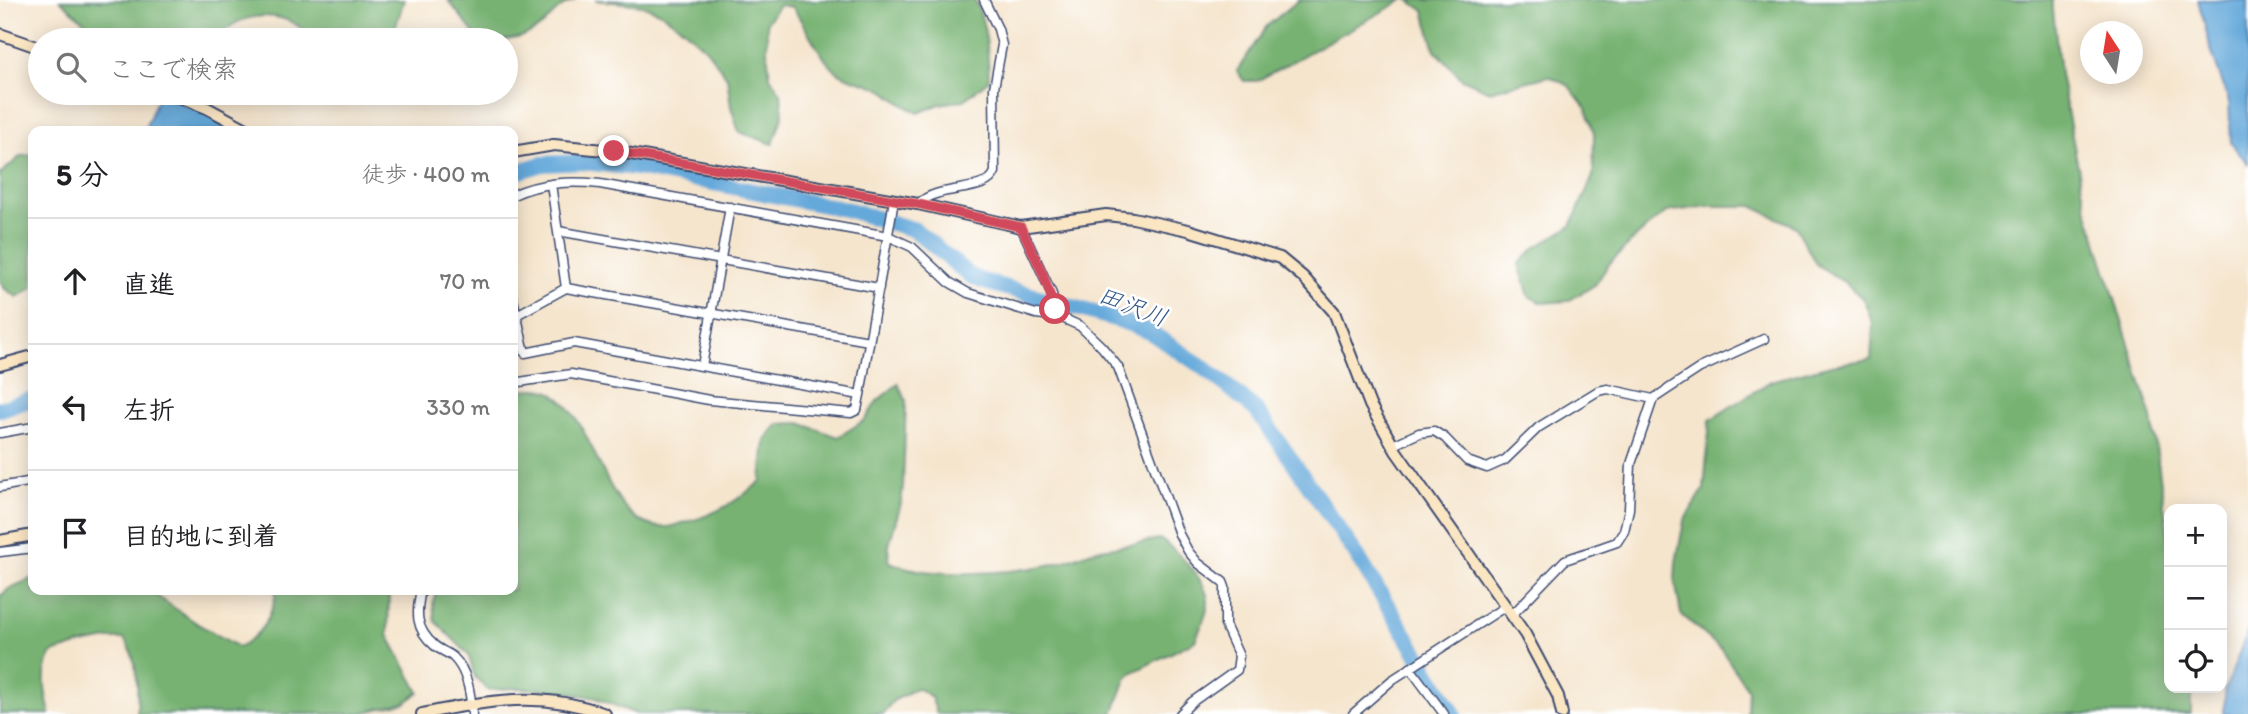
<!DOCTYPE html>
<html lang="ja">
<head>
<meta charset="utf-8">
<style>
	:root { --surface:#fff; --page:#f6f6f6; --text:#202124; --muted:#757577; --line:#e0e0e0 }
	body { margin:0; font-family:Itim,"Klee One",sans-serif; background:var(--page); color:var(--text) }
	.controls { position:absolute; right:21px; bottom:21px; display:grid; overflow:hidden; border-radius:14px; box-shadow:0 4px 18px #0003 }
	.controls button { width:63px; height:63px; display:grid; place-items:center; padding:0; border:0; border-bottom:2px solid var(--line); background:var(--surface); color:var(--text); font:35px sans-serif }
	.compass { position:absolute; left:2080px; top:21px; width:63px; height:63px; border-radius:50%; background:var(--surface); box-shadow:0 4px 18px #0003; rotate:348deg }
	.stop { position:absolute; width:21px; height:21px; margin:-16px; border:5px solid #d1495b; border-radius:50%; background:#fff }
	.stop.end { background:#d1495b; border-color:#fff; box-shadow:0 2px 7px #0008 }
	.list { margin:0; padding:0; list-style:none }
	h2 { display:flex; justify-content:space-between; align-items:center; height:91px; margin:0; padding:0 28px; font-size:30px }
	h2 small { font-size:23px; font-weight:400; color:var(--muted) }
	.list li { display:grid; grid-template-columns:46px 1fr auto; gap:21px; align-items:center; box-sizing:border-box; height:126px; padding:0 28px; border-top:2px solid var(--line) }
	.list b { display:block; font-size:26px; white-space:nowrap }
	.list em { font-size:23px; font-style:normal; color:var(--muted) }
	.icon { flex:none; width:38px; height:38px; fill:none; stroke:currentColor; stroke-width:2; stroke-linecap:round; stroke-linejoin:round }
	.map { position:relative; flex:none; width:2248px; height:714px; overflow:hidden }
	.search { position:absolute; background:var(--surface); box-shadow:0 4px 18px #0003; left:28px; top:28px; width:490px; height:77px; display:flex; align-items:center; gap:18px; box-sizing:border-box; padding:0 24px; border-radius:38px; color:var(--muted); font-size:26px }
	.panel { position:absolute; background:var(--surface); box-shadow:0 4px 18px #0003; left:28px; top:126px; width:490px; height:469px; border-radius:14px }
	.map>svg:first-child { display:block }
	.forest { fill:#77b272; stroke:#497068; stroke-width:2 }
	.water { fill:#65a9da; stroke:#406c9c; stroke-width:2 }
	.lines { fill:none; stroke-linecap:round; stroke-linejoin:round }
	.river { stroke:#65a9da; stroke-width:16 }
	.street-casing { stroke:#3c4a6f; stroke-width:11 }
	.secondary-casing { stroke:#3c4a6f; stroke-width:14 }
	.street { stroke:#fff; stroke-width:8 }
	.secondary { stroke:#fbe6c4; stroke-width:10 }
	.route { stroke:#d1495b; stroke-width:9 }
	.labels { text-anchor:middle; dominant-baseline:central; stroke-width:5; stroke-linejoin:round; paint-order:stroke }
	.water-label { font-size:24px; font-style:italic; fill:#355a89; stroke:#fff }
</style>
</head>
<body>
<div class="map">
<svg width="2248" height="714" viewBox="0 0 2248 714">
	<rect width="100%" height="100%" fill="#fff"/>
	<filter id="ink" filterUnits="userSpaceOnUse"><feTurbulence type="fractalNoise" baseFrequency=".0143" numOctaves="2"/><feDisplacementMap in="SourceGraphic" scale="14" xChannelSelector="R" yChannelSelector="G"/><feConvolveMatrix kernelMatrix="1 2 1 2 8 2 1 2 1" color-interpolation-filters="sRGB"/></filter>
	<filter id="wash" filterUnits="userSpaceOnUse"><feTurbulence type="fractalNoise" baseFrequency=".00686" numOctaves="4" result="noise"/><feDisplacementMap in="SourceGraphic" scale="28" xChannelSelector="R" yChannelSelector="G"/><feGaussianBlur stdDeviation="1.57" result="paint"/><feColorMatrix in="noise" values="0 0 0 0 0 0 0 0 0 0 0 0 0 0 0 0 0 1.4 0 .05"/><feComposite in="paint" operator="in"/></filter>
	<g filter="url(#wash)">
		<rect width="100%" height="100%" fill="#f5e5cd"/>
		<path class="forest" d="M60,0H404L396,26L382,40C368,40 327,44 317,40C309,37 303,28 295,24C271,10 232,15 219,40H105Z
			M448,0H575C557,8 557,11 544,24C525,41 503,41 479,40Z
			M595,0H975C987,27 988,51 989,80L964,100L940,104L919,113C905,107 897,100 886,92C866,79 845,83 828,63C814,45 805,25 792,7L779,5L767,22V51L770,77L781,93L783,115L773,144L739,132L731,107L727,77L706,49L685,30L661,13L642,5Z
			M1299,0H1403L1257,81H1244L1237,71L1267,26Z
			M1409,0H2052L2060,74L2085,203L2152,418L2169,542V688H2191V714H1747L1748,690L1721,649L1681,614L1675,581L1676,562L1684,521L1704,489L1710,420L1771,381L1831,365L1871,359L1873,325L1864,300L1847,284L1816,264L1796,227L1752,206H1709L1666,212L1635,238L1609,264L1595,285L1568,301L1541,303L1529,296L1519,264L1536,247L1571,226L1593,176L1594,134L1586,108L1568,85L1549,76L1489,91L1462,79L1435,50L1424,11Z
			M33,155V287L17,297L5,289L0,281V174L21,156Z
			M898,384L906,400L903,487L901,503L889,545L888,561C928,581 1021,573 1065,561C1075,558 1085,553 1096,550C1117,546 1139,544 1160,539C1177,551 1209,582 1208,604C1207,616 1199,630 1195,641L1133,672L1126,679L1113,714H937L931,697L917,688L893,701L883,714H636L596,698L560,691L517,688L488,690L475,677L468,654L435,621L433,603L437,590H513V392C525,389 543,387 554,394C598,422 605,531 666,527C673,527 680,523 687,522C716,514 738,501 761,481L765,440L778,424L800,423L838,437L865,420L877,401Z
			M33,578V590H148L198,624L239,647C261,636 274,614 276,590H389L388,635L419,692L405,703L356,714H137C138,690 139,659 124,639H108L82,644L52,653C40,674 45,692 50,714H0V596L10,588Z"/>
		<path class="water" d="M2198,0H2248V164L2231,143L2229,102L2212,53Z
			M159,95L211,114L238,131H144Z
			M2248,630V714H2223L2226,687Z"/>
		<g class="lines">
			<path class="river" d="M513,173L542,164L583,162L637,168L849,210L915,230L969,275L982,281L1122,321L1150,332L1206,369L1232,390L1256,410L1277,439L1356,554L1454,714
				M0,409L33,399"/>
		</g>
	</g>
	<g filter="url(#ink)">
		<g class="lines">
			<g class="street-casing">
				<path id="street" d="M551,184L566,288
					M513,195C541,182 570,181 600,184L888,236L912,247L949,282L968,293L1036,314L1060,317L1080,326L1102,347L1118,367L1179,534L1188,551L1198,563L1223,582L1225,587V625L1239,656L1237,670L1192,702L1180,714
					M918,204C939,183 986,195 995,172L994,88L1002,45L998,29L984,0
					M1021,227L1052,294L1056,317
					M558,231L879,288
					M513,299L525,353L574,343L860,395
					M513,317L566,288L869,341
					M702,366L730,207
					M513,383L571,374L709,400L851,413L857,410L860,395L894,200
					M0,433L33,427
					M1393,445L1419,433L1434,431L1445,438L1467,461L1487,468L1505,460L1539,427L1598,391L1608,389L1653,399
					M0,487L33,481
					M0,552L33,548
					M421,590C416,612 415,629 434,645C439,650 447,652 453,657C468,671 471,695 472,714
					M1512,615L1565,560L1617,542L1624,531L1629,509L1631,464L1653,399L1700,368L1764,339
					M1410,668L1444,714
					M1353,714L1392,680L1506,606"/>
			</g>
			<g class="secondary-casing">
				<path id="secondary" d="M0,34L40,48
					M170,93L207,108L250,131
					M513,152L554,145L614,151L918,204L1021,227L1106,215L1133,218L1188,230L1280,258L1303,277L1334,312L1370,405L1396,451L1525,634L1558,696L1562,714
					M0,365L33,356
					M0,541L33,535
					M422,714C487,701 540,690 605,714"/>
			</g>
			<use href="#street" class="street"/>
			<use href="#secondary" class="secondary"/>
		</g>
	</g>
	<g class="lines" filter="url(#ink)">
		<path class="route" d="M614,151L918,204L1021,227L1043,274L1055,309"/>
	</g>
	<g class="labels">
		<g class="water-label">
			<text transform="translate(1133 306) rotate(21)">田沢川</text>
		</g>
	</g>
</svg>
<div class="controls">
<button>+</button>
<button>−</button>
<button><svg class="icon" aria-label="locate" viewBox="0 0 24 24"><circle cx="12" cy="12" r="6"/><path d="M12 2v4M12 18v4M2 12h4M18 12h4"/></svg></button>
</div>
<svg class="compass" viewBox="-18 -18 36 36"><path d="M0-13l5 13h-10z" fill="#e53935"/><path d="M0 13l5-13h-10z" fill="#757577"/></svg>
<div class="stop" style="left:1055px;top:309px"></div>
<div class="stop end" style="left:614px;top:151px"></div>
<div class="search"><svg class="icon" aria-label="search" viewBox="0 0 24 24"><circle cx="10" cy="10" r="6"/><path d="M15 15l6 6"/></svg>ここで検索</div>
<section class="panel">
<h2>5 分<small>徒歩 · 400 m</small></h2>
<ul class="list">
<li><svg class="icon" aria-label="ahead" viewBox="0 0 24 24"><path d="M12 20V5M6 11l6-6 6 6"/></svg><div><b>直進</b></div><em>70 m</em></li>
<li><svg class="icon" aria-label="left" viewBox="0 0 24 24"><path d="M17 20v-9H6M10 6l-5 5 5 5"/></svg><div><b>左折</b></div><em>330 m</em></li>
<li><svg class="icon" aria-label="arrive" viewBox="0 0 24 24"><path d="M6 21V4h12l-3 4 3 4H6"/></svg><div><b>目的地に到着</b></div></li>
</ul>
</section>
</div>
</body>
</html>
